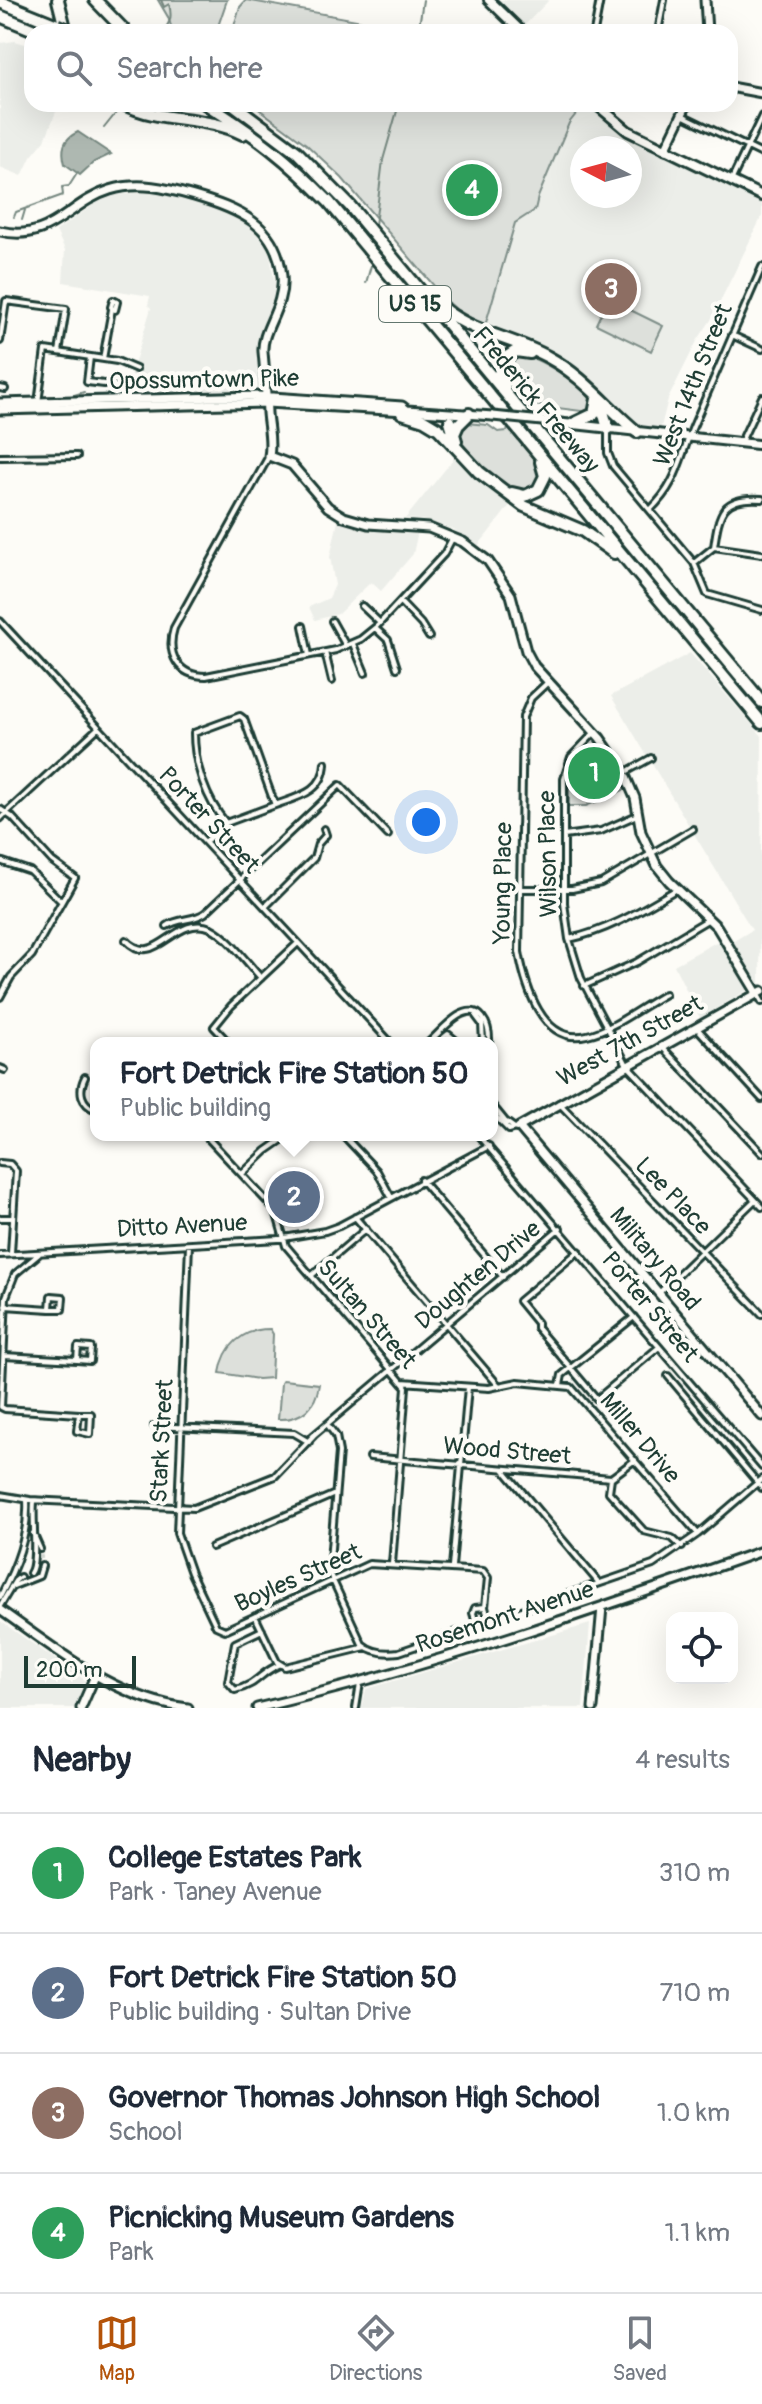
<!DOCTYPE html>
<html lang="en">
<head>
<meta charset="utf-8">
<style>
	:root { --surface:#fff; --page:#f2f2f3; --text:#1f2937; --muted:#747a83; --line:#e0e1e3; --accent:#b45309 }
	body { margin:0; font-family:Pangolin,sans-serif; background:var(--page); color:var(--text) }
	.controls { position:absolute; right:24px; bottom:24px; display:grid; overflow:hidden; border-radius:16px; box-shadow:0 8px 32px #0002 }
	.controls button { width:72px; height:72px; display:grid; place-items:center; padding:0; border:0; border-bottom:2px solid var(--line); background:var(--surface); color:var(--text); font:40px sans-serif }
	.compass { position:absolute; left:570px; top:136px; width:72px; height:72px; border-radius:50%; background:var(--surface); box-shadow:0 8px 32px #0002; rotate:276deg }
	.scale { position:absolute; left:24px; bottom:20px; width:112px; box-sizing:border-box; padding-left:8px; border:4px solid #1f3d34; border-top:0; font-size:22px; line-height:28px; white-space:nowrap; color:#1f3d34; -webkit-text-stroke:6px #fdfcf7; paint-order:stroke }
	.you { position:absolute; left:426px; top:822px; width:28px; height:28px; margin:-20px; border:6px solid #fff; border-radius:50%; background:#1a73e8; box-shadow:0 0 0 12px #1a73e833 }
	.badge { display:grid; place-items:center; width:52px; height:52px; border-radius:50%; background:var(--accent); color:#fff; font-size:26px; font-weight:700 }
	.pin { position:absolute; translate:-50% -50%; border:4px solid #fff; box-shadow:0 2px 8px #0006 }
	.popup { position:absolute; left:90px; top:1037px; width:408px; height:104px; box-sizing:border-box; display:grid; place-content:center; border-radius:16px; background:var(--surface); filter:drop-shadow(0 2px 6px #0005); font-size:26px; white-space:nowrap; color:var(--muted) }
	.popup b { font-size:30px; color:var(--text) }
	.popup::after { content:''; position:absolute; left:50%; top:100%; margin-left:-16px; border:16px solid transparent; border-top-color:var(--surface) }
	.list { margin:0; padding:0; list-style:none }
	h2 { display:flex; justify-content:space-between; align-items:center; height:104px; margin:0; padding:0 32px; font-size:34px }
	h2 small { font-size:26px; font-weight:400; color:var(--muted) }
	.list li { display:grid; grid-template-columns:52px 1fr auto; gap:24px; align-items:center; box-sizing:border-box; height:120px; padding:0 32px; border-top:2px solid var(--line) }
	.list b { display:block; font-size:30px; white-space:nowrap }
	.list p { margin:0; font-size:26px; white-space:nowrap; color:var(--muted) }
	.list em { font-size:26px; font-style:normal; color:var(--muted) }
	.icon { flex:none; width:44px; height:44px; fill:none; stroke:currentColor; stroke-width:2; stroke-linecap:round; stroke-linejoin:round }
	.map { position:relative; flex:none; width:762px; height:1708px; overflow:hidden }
	.search { position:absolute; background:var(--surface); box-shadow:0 8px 32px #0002; left:24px; right:24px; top:24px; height:88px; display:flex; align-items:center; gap:20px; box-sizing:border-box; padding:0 28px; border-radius:24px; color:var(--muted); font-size:30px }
	.sheet { height:584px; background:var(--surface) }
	nav { display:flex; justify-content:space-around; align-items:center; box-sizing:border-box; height:112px; border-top:2px solid var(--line); background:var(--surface); font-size:22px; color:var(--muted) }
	nav a { display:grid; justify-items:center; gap:4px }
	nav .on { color:var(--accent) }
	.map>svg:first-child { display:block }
	.built { fill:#eceee9; fill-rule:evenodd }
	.green { fill:#dde0db; stroke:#7e8e88; stroke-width:2 }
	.water { fill:#aeb8b1; stroke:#75877f; stroke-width:2 }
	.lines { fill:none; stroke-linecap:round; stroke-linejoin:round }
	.stream { stroke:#75877f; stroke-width:2 }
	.street-tunnel { stroke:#d1d6d0; stroke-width:4; stroke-dasharray:4 2; stroke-linecap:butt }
	.street-casing { stroke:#1f3d34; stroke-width:10 }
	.secondary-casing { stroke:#1f3d34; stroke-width:13 }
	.primary-casing { stroke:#1f3d34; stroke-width:14 }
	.highway-casing { stroke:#1f3d34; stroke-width:16 }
	.street { stroke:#fdfcf7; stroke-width:4 }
	.secondary { stroke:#fdfcf7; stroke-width:7 }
	.primary { stroke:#fdfcf7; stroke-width:8 }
	.highway { stroke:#fdfcf7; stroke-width:10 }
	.secondary-bridge-casing { stroke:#1f3d34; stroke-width:13; stroke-linecap:butt }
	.highway-bridge-casing { stroke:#1f3d34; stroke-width:16; stroke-linecap:butt }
	.secondary-bridge { stroke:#fdfcf7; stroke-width:7 }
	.highway-bridge { stroke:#fdfcf7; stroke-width:10 }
	.labels { text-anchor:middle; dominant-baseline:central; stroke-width:8; stroke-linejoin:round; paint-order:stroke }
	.shield { fill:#fdfcf7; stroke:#62766e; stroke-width:2 }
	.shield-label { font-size:22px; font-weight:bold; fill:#1f3d34 }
	.street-label { font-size:24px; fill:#1f3d34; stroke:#fdfcf7 }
</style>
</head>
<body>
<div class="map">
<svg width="762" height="1708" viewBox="0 0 762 1708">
	<rect width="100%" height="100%" fill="#fdfcf7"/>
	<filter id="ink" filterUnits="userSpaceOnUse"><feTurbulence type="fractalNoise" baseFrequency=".0125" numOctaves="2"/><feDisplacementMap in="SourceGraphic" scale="16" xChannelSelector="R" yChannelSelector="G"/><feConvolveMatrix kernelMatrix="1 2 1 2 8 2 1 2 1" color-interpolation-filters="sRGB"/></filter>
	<g filter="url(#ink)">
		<path class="built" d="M497,0H549L523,27Z
			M15,41L32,46V104H64L57,109L45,140L31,157L22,176L0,167V43Z
			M584,104H588L619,131L657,153L762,202V216L711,320L697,341L668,399L661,427H644L632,423L556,353L527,339L485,326L515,223L535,210L538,197L569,123ZM582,148H630V196H582Z
			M136,193H156L180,198L229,213L251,228L266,245L270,255L275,285L273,299L256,345L258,388L254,392L125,395L151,308L148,305L150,296L63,282L65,250L56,231L96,203L116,195Z
			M456,456L491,491L511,504L478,546L453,529L422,520L405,519Z
			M338,521L358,528L418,531L413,554L381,591L371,582L338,614L315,620L309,607L329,598L335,585L330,557Z
			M690,653L762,736L760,986L732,942L752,930L611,696Z
			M718,941L749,989L700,1018L674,965Z
			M0,1621L85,1680L75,1708H0Z
			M590,1624L583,1708H362L366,1689Z"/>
		<path class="green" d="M158,0H227L216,32H173L168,17Z
			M246,0L417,31L232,32L240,7Z
			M252,104H523L529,106L532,104H584L569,123L538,197L535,210L515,223L485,326L456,309L446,300L342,178L306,144Z
			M608,299L663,326L651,351L596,324Z
			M516,353C538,357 584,384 593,404L589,412L534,405L528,411L502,379L505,360Z
			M466,423L488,425L498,432L507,431L508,428L541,467L538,489L514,493L481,466L457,437V432Z
			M594,739L605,751L628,788L586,806H569C569,772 569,764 594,739Z
			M270,1329L273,1334L271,1378L258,1379L220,1373C224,1346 242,1329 270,1329Z
			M283,1380L319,1384C316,1408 301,1420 278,1419L281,1383Z"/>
		<path class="water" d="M78,132L111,154L94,162L80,175L65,164C61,149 63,139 78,132Z"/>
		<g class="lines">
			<path class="stream" d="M161,0L164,7L169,4C173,19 169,23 163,32
				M420,20L423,0
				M195,104L200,106
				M104,128L116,113L118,107
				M14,217L16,212L63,195L62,187L69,186L78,172
				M22,220L25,210
				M375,225L383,160L399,104
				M366,283L372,262
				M68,397L84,392"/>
			<path class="street-tunnel" d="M40,1549L42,1566"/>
			<g class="street-casing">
				<path id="street" d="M594,32L600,0
					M658,32L664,0
					M682,115L762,154
					M732,179L762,116
					M113,300L117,302L115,310L111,307Z
					M732,335L762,349
					M0,341L6,301L66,309L59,352
					M90,357L87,382L113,385
					M103,359L112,309
					M0,388L5,389
					M38,403L45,350L117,361L136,369
					M608,431V453L613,466L694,563L707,594L762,610
					M741,442L762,397
					M269,456L174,628C166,654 178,676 206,676L336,650L361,639L377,626L444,554L453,537
					M0,457L77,456
					M650,510C679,482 679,458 695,422C717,371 739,319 762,267
					M714,547L762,554
					M694,563L714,547C719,512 722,496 762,499
					M400,602L421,624L429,637
					M362,606L380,623
					M0,621L391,1043
					M332,621L346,646
					M303,626L309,655
					M375,628L388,640L397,668
					M353,644L365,673
					M325,652L332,681
					M547,683L531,698L523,717L519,952C525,985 542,1046 587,1035C614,1029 641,1007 665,994
					M595,732L571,757L564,779V903L569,939L581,978L627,1065L762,1207
					M624,773L651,758
					M275,805C298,797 324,792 325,763
					M0,809L6,813L98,728
					M0,819L6,813L12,817L52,861L75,878L32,955L11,977L0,997
					M564,836L601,831L637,815
					M205,842L226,823C206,800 194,764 194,733L240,716L244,719L275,805L226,823
					M0,861L30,871L61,901
					M520,889H572L601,883L693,829
					M265,907L314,858L318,844L326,835L324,829
					M167,926C178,918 193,921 205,913L340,785L388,835
					M569,939C610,930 641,910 677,889
					M126,940C156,971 174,913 211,928C228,936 248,964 261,978
					M584,986L637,962L709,919
					M757,993L762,1002
					M476,1016L482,1024L483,1043
					M696,1027L762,1099
					M229,1043L214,1027L231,1006L298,943
					M428,1043C438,1034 447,1023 458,1016C481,1002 490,1025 489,1043
					M437,1043L448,1034L459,1043
					M662,1047L762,1153
					M0,1068L5,1070
					M85,1077C78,1091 81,1104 96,1110
					M559,1103L762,1314
					M492,1105L505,1121L516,1129
					M492,1113L509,1130L519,1127
					M205,1135L276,1211L286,1246L406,1387L392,1564
					M343,1135L377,1171L391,1197
					M478,1135L762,1467
					M0,1163L10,1164L16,1171L11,1253
					M242,1174L266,1151L289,1135
					M421,1180L503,1277
					M355,1217L499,1386
					M0,1218H13
					M189,1245L177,1533L191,1573L216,1626L225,1630L369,1564L483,1571L488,1578L485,1607L489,1621
					M579,1251L519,1301L537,1323V1328L597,1399L659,1347
					M39,1254L15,1274L6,1297L1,1407L5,1409L79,1414
					M0,1255L278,1239L325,1231L339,1226L489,1146
					M311,1276L366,1229
					M659,1293L755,1200
					M51,1296L63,1297L62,1309H50Z
					M5,1306L50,1309
					M78,1347L91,1348L90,1361L77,1360Z
					M4,1356L77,1360
					M668,1376L762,1488
					M402,1382L489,1388L518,1382L571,1387L698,1534
					M560,1385L562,1375L634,1317
					M79,1414H91L90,1434L77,1431Z
					M327,1424L336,1436L339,1452L329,1572L362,1644C373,1653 385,1654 399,1652L653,1565L698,1534L762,1479
					M154,1426L294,1433L309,1442
					M370,1457L611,1478L635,1460
					M503,1469L599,1583
					M611,1478L609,1492L644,1531L672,1538L682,1547
					M0,1495L30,1500L194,1508L275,1476L314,1435L560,1228
					M33,1533L40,1549
					M212,1547L335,1494
					M452,1567L468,1387
					M30,1573C38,1563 32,1518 34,1502
					M11,1587L39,1576L42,1566
					M0,1597C16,1567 29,1535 27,1500
					M0,1606L15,1581L20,1577
					M255,1616L277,1662L285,1667L366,1647
					M477,1626L473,1613L475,1608L485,1607
					M262,1630L235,1643L228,1682L235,1690C259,1684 259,1673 279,1665
					M356,1708L360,1683"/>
			</g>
			<g class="secondary-casing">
				<path id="secondary" d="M705,0L707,32
					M730,87L762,93
					M665,150L687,104
					M0,231C51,243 68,203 110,190C139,181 166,188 194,196C238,209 277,224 282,276C285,307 261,330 263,352C265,372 266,393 267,413C268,427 272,441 269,456
					M0,403L258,396L402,406L407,410L493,416
					M0,410L267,403L405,411
					M542,421L762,445
					M269,456L292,465L328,507L344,517L368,524L429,528L463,542L488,561L511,595L526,651L534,666L600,738L624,773L635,798L641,832L657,866L669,881L717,927L757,993
					M762,991L519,1127L762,1416
					M0,1610C59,1651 115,1699 188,1708
					M81,1708L95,1676
					M257,1708C429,1668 595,1610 762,1551
					M593,1708L602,1607"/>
			</g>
			<g class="primary-casing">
				<path id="primary" d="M489,0L522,32
					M596,104L628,131L762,196"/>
			</g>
			<g class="highway-casing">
				<path id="highway" d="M58,0L66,32
					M95,0L126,32
					M0,2L57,25
					M0,16L39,32
					M124,104C162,123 205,115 243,134
					M206,104C257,136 287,159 329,202L762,723
					M233,104L297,152L350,206L762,702
					M437,303C467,333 511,336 548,357C583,376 607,407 637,432
					M505,387L499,374L502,360L516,351L530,353
					M601,404L608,429
					M402,413L424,420L439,429L479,472L524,506L583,531L614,553
					M450,421L456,441
					M573,424L594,414L597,399
					M454,434L458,425L469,414
					M512,493L525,496L538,490L545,476L541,462"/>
			</g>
			<use href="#street" class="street"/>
			<use href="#secondary" class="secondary"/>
			<use href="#primary" class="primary"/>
			<use href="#highway" class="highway"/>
			<g class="secondary-bridge-casing">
				<path id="secondary-bridge" d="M493,416L542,421"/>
			</g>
			<g class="highway-bridge-casing">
				<path id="highway-bridge" d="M57,25L73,32"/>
			</g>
			<use href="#secondary-bridge" class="secondary-bridge"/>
			<use href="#highway-bridge" class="highway-bridge"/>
		</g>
	</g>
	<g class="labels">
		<rect class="shield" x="379" y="286" width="72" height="36" rx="6"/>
		<g class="shield-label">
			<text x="415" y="304">US 15</text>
		</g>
		<g class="street-label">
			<text transform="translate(204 380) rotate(-1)">Opossumtown Pike</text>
			<text transform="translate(693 385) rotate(-68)">West 14th Street</text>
			<text transform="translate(536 400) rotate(50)">Frederick Freeway</text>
			<text transform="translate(209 820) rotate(47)">Porter Street</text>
			<text transform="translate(548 854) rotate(-91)">Wilson Place</text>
			<text transform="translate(503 883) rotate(-89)">Young Place</text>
			<text transform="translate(630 1041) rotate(-29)">West 7th Street</text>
			<text transform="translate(673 1196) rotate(46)">Lee Place</text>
			<text transform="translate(182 1226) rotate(-3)">Ditto Avenue</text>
			<text transform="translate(655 1259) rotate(50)">Military Road</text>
			<text transform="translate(478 1275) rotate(-40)">Doughten Drive</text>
			<text transform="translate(650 1307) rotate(50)">Porter Street</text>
			<text transform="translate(367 1314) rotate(49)">Sultan Street</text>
			<text transform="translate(640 1438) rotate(50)">Miller Drive</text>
			<text transform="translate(162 1441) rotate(-87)">Stark Street</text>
			<text transform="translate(507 1451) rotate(5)">Wood Street</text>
			<text transform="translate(298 1578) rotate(-24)">Boyles Street</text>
			<text transform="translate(505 1617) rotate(-18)">Rosemont Avenue</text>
		</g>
	</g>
</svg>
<div class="controls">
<button><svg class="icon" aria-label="locate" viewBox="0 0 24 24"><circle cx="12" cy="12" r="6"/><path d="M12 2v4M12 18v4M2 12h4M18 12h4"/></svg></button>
</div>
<svg class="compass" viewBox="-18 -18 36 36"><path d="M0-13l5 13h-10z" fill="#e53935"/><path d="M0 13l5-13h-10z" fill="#747a83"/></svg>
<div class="scale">200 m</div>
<div class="you"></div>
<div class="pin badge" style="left:594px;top:773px;background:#2e9e5b">1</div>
<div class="pin badge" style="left:294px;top:1197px;background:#5c6f8a">2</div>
<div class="popup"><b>Fort Detrick Fire Station 50</b>Public building</div>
<div class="pin badge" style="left:611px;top:289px;background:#8d6e63">3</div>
<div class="pin badge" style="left:472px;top:190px;background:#2e9e5b">4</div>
<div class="search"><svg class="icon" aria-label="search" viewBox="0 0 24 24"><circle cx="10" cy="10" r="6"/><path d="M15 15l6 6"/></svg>Search here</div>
</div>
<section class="sheet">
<h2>Nearby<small>4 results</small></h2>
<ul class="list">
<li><span class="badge" style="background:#2e9e5b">1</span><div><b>College Estates Park</b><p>Park · Taney Avenue</p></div><em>310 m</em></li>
<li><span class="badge" style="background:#5c6f8a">2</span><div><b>Fort Detrick Fire Station 50</b><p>Public building · Sultan Drive</p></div><em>710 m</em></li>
<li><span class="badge" style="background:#8d6e63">3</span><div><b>Governor Thomas Johnson High School</b><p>School</p></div><em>1.0 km</em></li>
<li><span class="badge" style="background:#2e9e5b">4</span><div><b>Picnicking Museum Gardens</b><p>Park</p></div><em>1.1 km</em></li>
</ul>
</section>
<nav>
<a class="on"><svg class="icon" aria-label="map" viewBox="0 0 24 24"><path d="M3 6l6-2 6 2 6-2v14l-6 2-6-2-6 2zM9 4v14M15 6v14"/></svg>Map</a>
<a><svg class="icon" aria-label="directions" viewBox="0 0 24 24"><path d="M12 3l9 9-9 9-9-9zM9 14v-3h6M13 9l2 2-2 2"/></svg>Directions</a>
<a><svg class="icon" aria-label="saved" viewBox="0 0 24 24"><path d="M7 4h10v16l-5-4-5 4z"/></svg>Saved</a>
</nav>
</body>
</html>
